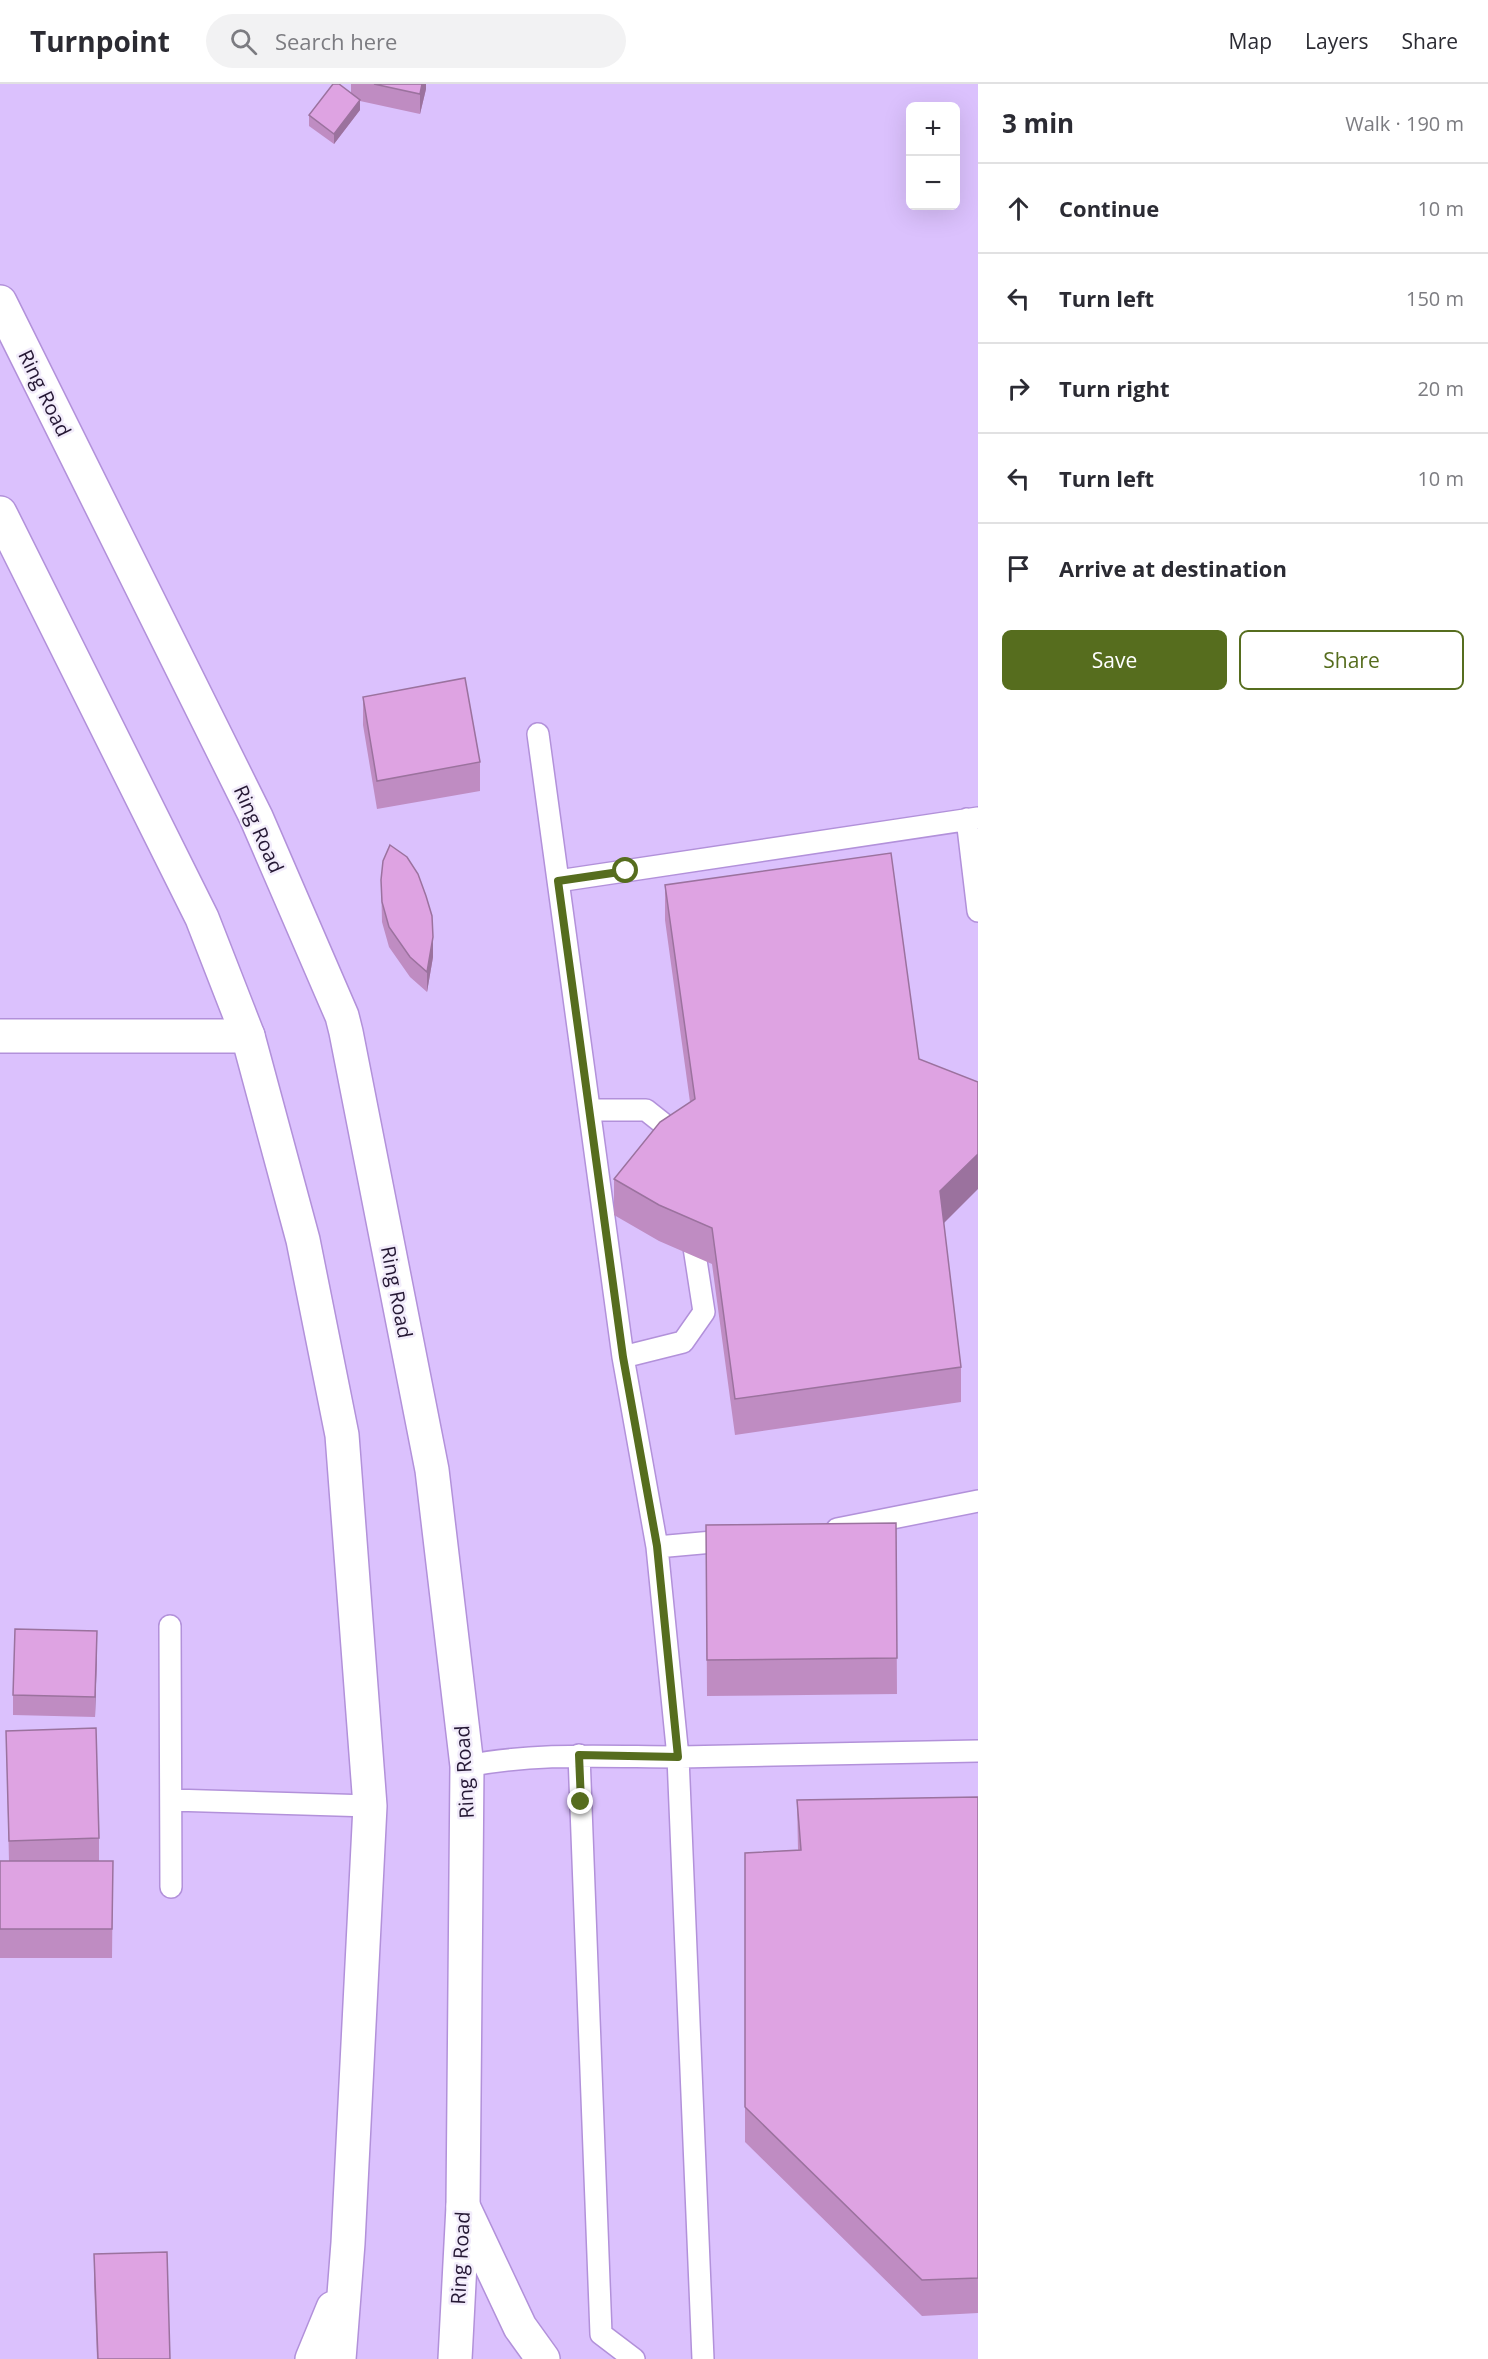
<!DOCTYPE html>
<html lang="en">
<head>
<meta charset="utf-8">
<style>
	:root { --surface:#fff; --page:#f2f2f3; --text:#2b2b33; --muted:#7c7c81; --line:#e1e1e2; --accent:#566d1e }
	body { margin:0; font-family:"Open Sans",sans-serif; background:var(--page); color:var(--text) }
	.controls { position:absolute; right:18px; top:18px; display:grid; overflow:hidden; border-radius:9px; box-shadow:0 6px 24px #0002 }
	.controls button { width:54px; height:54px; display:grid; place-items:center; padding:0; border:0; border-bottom:2px solid var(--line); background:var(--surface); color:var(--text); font:30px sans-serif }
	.stop { position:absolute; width:18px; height:18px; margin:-14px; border:4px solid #566d1e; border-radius:50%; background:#fff }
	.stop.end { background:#566d1e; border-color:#fff; box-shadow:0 2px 6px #0008 }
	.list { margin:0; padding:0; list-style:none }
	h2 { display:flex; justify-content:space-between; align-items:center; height:78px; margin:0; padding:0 24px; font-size:26px }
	h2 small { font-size:20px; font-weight:400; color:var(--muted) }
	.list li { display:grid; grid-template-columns:39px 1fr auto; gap:18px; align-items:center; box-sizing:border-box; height:90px; padding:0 24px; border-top:2px solid var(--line) }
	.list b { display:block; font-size:22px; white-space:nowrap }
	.list em { font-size:20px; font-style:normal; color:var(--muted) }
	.actions { display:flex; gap:12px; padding:18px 24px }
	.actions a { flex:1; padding:14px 0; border:2px solid var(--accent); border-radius:9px; text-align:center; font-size:21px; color:var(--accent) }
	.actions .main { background:var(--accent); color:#fff }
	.icon { flex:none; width:33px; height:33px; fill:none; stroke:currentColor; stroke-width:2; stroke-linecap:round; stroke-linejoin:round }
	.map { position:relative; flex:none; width:978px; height:2275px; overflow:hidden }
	header { display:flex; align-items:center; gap:36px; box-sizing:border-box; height:84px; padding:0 30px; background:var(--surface); border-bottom:2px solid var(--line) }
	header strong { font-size:28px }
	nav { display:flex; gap:33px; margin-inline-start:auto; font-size:21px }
	.search { width:420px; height:54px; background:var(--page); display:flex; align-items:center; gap:15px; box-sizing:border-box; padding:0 21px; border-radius:33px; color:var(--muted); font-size:22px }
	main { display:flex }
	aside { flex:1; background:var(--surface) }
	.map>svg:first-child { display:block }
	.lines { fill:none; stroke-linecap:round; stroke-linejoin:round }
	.lane-casing { stroke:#b291da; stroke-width:24 }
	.street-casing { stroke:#b291da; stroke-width:36 }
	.secondary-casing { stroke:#b291da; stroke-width:36 }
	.highway-casing { stroke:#b291da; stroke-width:36 }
	.lane { stroke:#fff; stroke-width:21 }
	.street { stroke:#fff; stroke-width:33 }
	.secondary { stroke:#fff; stroke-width:33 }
	.highway { stroke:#fff; stroke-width:33 }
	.wall { fill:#bf8cc2 }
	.shaded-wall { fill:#9b729e }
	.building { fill:#dea3e2; stroke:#9b729e; stroke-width:1.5 }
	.route { stroke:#566d1e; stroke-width:8 }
	.labels { text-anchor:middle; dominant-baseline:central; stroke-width:5; stroke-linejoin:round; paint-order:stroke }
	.street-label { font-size:20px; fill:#251834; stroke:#f2ecfb }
</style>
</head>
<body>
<header>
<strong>Turnpoint</strong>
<div class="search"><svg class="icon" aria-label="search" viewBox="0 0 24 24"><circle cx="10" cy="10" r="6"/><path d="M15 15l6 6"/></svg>Search here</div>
<nav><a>Map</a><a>Layers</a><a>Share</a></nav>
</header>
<main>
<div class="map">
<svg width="978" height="2275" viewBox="0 0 978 2275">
	<rect width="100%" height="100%" fill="#dbc1fd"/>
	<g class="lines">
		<g class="lane-casing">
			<path id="lane" d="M538,650L623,1273L657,1463L678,1673L703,2275
				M967,735L978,827
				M558,797L978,734
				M590,1026H646L675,1049L676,1057
				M623,1273L683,1258L704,1228L691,1144
				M837,1445L978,1417
				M657,1463L735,1456
				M170,1542L171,1803
				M579,1671L601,2250L634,2275
				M467,1682C538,1668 610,1673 681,1673C780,1671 879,1669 978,1667
				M172,1716L370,1722"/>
		</g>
		<g class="street-casing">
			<path id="street" d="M0,952H248"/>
		</g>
		<g class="secondary-casing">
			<path id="secondary" d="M463,2122L520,2243L543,2275"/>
		</g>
		<g class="highway-casing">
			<path id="highway" d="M0,218L256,733L342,932L346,948L432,1386L467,1682L463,2122L455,2275
				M0,429L202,834L248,952L303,1156L342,1351L370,1722L348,2159L339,2275
				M312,2275L333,2224"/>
		</g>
		<use href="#lane" class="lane"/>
		<use href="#street" class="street"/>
		<use href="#secondary" class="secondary"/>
		<use href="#highway" class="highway"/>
	</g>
	<path class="wall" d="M351,0H426V5L420,30L360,17V26L334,60L309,42V31L351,9Z
		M363,613L480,678V707L377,725L363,641Z
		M381,796L433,873L427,908L410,893L389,863L382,838Z
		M665,801L919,975L943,1139L961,1283V1318L735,1351L712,1180L659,1157L614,1131V1095L690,1018L665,836Z
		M896,1439L897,1610L707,1612L706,1441Z
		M97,1567L95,1633L13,1631V1611Z
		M6,1647L99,1754V1777H113L112,1874H0V1777H9Z
		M978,1713V2229L922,2232L745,2058V1769L798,1766L797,1716Z
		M94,2170L170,2275H97L94,2198Z"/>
	<path class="shaded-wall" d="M422,0H426V5L420,30V10Z
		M360,16V26L334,60V50Z
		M433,853V873L427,908V888Z
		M978,1070V1105L940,1143V1107Z
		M97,1547V1567L95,1633V1613Z"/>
	<path class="building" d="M333,0H339L360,16L334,50L309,31Z
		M374,0H422L420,10Z
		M465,594L480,678L377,697L363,613Z
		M390,761L407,773L418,790L426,812L432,832L433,853L427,888L410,873L389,843L382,818L381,796L383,777Z
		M891,769L919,975L978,998V1070L940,1107L961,1283L735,1315L712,1144L659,1121L614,1095L660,1038L695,1015L665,801Z
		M896,1439L897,1574L707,1576L706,1441Z
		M15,1545L97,1547L95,1613L13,1611Z
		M96,1644L99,1754L9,1757L6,1647Z
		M978,1713V2194L922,2196L745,2023V1769L801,1766L797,1716Z
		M0,1777H113L112,1845H0Z
		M167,2168L170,2275H98L94,2170Z"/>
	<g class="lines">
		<path class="route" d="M581,1718L579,1671L678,1673L657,1462L623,1273L558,797L626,787"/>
	</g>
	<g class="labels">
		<g class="street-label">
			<text transform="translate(45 309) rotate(64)">Ring Road</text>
			<text transform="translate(259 745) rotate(66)">Ring Road</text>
			<text transform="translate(397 1208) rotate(79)">Ring Road</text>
			<text transform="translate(464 1688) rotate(-93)">Ring Road</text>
			<text transform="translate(460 2174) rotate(-87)">Ring Road</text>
		</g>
	</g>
</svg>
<div class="controls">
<button>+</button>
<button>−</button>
</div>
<div class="stop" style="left:626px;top:787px"></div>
<div class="stop end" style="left:581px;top:1718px"></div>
</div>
<aside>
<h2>3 min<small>Walk · 190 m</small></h2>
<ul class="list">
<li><svg class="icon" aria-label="ahead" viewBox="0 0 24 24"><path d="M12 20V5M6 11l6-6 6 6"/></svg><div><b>Continue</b></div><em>10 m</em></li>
<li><svg class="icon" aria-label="left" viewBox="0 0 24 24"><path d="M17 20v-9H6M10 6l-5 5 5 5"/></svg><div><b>Turn left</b></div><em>150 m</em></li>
<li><svg class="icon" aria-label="right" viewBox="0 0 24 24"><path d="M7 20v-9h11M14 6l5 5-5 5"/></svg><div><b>Turn right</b></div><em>20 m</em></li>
<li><svg class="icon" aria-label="left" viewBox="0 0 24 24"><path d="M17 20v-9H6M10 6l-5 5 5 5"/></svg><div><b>Turn left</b></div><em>10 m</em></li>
<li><svg class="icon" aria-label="arrive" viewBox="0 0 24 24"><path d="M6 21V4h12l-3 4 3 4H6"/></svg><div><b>Arrive at destination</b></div></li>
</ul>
<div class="actions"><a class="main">Save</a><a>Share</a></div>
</aside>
</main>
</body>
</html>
